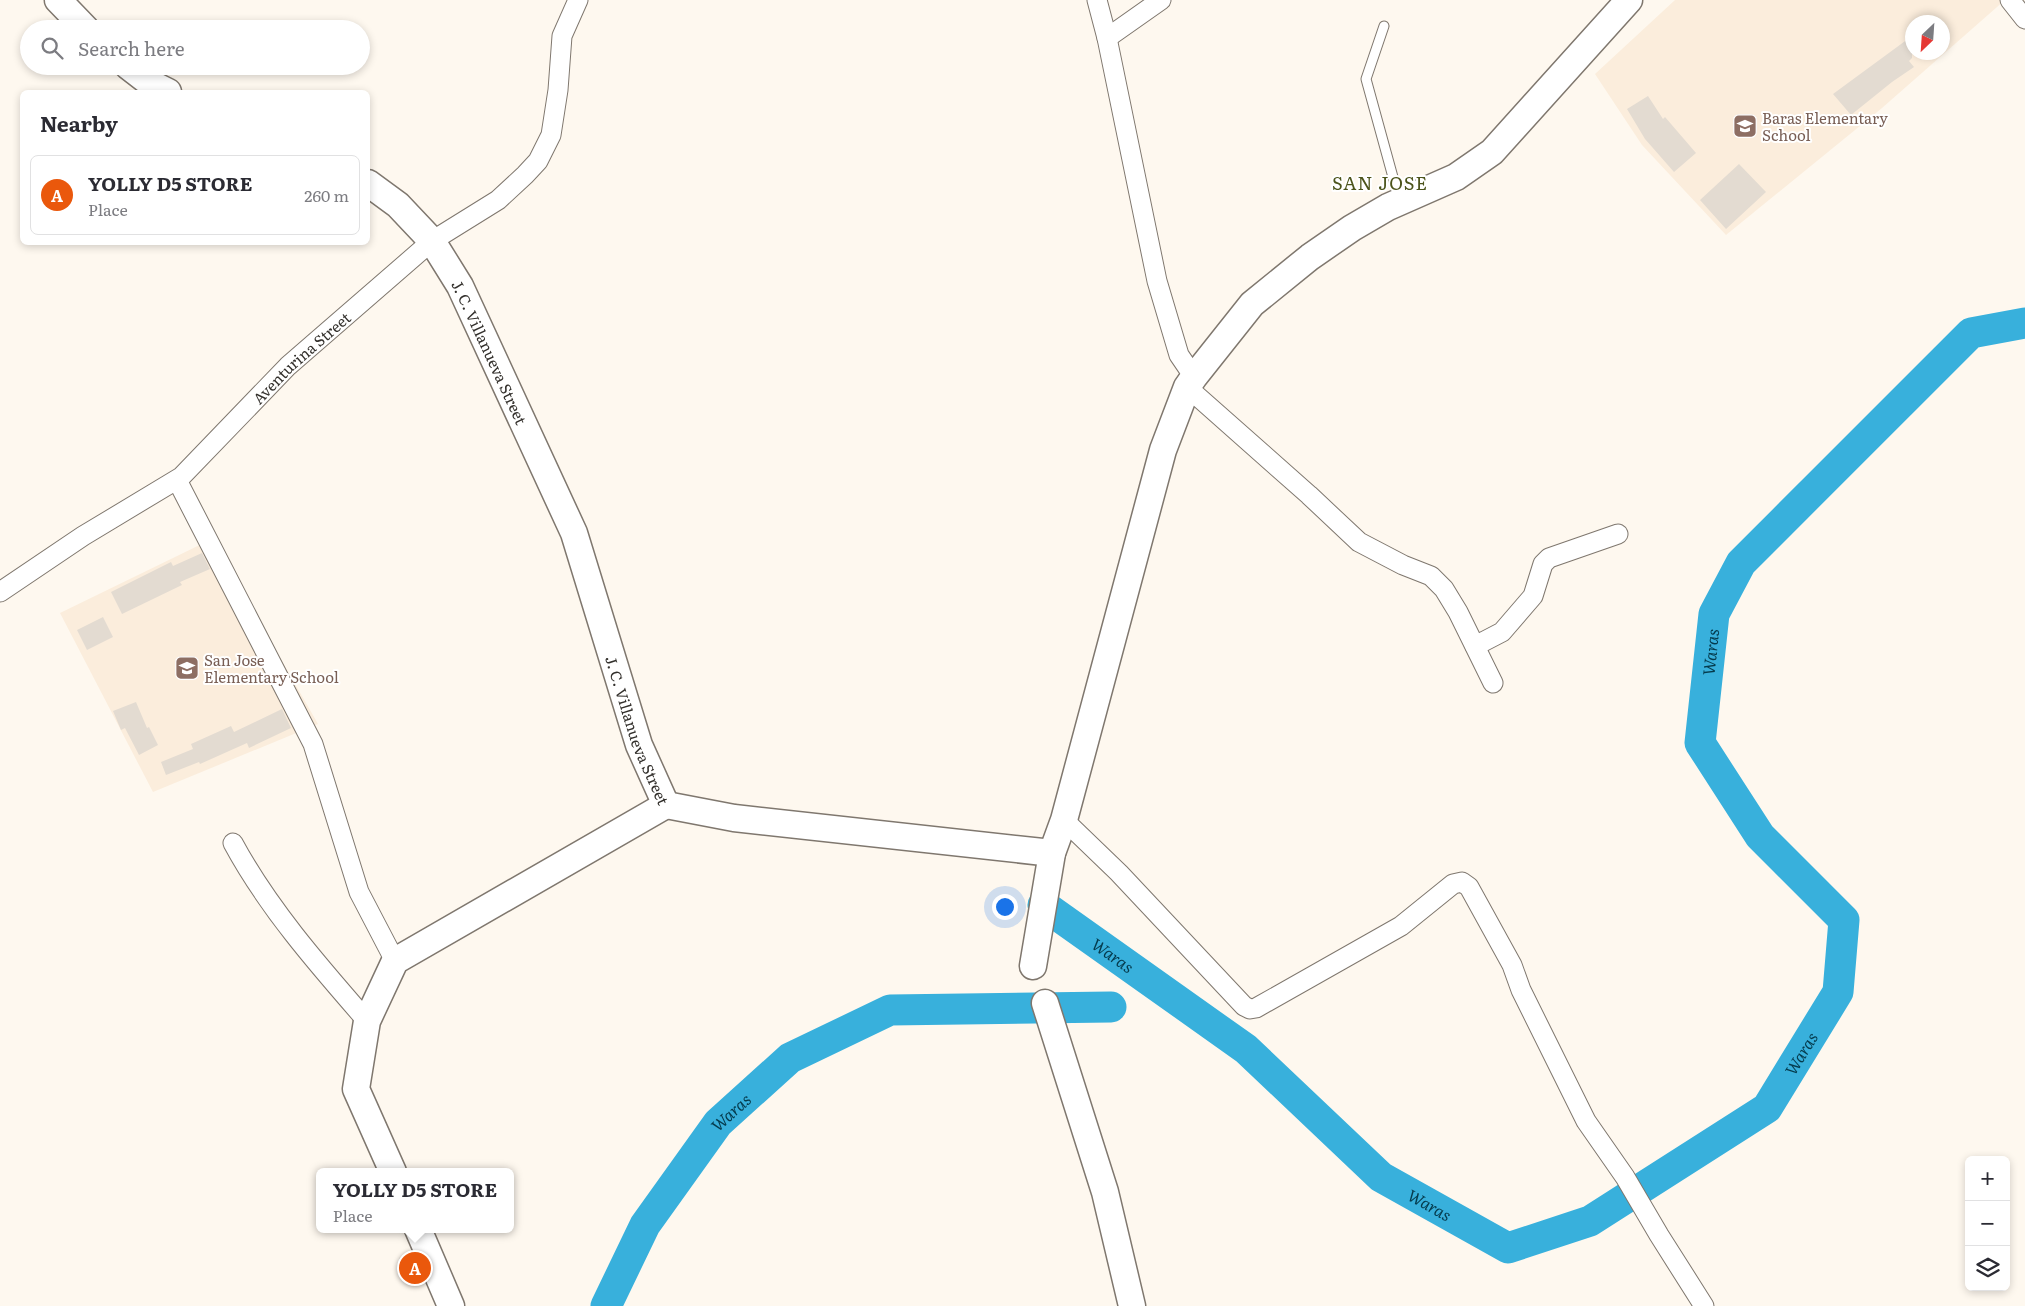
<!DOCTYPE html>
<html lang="en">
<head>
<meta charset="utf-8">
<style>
	:root { --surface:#fff; --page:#f7f7f7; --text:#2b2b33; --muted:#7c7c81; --line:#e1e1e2; --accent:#ea580c }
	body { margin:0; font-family:Literata,serif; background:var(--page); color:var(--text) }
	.controls { position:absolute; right:15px; bottom:15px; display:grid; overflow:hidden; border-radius:8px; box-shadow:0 2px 8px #0003 }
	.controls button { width:45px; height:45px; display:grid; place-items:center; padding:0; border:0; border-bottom:1px solid var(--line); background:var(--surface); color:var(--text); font:25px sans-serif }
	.compass { position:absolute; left:1905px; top:15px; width:45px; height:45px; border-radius:50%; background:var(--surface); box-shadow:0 2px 8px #0003; rotate:205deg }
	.you { position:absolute; left:1004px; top:906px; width:18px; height:18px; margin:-12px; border:4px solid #fff; border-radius:50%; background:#1a73e8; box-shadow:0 0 0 8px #1a73e833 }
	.badge { display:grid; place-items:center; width:32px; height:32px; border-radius:50%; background:var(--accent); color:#fff; font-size:16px; font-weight:700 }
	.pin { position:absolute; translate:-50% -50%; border:2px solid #fff; box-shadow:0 1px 5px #0006 }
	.popup { position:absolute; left:316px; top:1168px; width:198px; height:65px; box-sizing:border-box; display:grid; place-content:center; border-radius:8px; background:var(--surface); filter:drop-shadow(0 1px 4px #0005); font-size:16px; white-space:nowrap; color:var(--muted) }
	.popup b { font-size:19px; color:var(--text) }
	.popup::after { content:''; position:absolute; left:50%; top:100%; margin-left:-10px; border:10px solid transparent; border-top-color:var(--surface) }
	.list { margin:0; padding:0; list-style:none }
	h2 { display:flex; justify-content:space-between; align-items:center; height:65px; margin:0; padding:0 20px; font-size:21px }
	h2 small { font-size:16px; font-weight:400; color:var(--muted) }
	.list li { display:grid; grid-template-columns:32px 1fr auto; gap:15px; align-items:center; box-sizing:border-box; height:80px; margin:0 10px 10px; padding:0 10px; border:1px solid var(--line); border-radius:8px }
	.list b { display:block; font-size:19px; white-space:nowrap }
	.list p { margin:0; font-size:16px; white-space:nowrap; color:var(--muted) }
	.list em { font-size:16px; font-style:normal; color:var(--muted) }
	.icon { flex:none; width:28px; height:28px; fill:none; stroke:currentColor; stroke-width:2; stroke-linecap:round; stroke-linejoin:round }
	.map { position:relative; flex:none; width:2025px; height:1306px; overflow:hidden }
	.search { position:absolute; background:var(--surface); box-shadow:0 2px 8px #0003; left:20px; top:20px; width:350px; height:55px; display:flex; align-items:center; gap:12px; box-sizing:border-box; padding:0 18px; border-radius:28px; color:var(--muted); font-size:19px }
	.panel { position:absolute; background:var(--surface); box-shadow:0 2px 8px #0003; left:20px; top:90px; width:350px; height:155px; border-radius:8px }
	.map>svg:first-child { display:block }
	.built { fill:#fbeddc; fill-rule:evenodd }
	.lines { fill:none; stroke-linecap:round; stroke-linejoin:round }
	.river { stroke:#38b0dc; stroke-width:31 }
	.building { fill:#e3dbd1 }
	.lane-casing { stroke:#7f776e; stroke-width:11 }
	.street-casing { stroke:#7f776e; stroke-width:21 }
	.secondary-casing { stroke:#7f776e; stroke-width:29 }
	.lane { stroke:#fff; stroke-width:9 }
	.street { stroke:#fff; stroke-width:19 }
	.secondary { stroke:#fff; stroke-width:26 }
	.labels { text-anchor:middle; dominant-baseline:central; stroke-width:4; stroke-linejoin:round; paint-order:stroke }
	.education-label { font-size:15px; fill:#785e54; stroke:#fff; text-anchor:start }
	.street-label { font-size:15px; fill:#33302c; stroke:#fff }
	.water-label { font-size:16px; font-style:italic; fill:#053b4d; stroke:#fff }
	.quarter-label { font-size:18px; letter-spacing:1px; fill:#4c541b; stroke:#fff }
</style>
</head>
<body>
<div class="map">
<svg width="2025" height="1306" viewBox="0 0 2025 1306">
	<rect width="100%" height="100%" fill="#fef8ef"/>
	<path class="built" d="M1675,0H2005L1882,108L1726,235L1642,145L1595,74ZM1912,22H1942V52H1912Z
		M212,539L318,724L153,792L60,613Z"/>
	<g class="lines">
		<g class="river">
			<path id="s1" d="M1043,905L1246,1049L1381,1177L1508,1248L1590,1221L1767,1108L1838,992L1844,920L1760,836L1700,743L1714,614L1741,563L1971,333L2025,323"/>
			<path id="s2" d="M606,1306L645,1225L718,1123L790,1058L890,1010L1111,1007"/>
		</g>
	</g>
	<path class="building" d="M1912,36V58L1909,61L1914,67L1892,82L1851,115L1833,94Z
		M1648,96L1663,119L1665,117L1696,153L1674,172L1645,139L1627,109Z
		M1739,164L1766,192L1726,229L1700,200Z
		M202,553L210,569L180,582L182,585L122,614L111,592L171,562L173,566Z
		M103,617L113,637L87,650L77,630Z
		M136,702L147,728L149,727L158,745L139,755L125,728L121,730L113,711Z
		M282,709L291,728L249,748L247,743L200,764L199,762L166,775L161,762L193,749L191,744L231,726L234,732Z
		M411,1251L424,1280L408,1283L399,1258Z"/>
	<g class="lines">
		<g class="lane-casing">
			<path id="lane" d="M1384,26L1366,79L1399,199"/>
		</g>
		<g class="street-casing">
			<g id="street">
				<path d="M1097,0L1107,38L1157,281L1179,355L1194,377"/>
				<path d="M2010,0L2025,19"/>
				<path d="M1107,38L1161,0"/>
				<path d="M1187,387L1309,495L1359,542L1403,565L1431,576L1444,589L1458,612L1493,683"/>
				<path d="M177,480L313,744L359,892L395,961"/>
				<path id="s3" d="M0,592L83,536L181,477L288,366L432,241L498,200L525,175L538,161L551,135L558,90L562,36L578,0"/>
				<path d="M1475,646L1502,632L1533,596L1543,564L1549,558L1618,534"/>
				<path d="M1064,820L1119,873L1244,1006L1250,1009L1256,1008L1401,926L1453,884L1462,882L1469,887L1512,965L1521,990L1586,1121L1625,1177L1659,1235L1704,1306"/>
				<path d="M233,843C268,908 319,966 367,1021"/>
			</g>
		</g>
		<g class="secondary-casing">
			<g id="secondary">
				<path d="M58,0L86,29"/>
				<path d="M128,66L150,83L168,92"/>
				<path id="s4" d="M368,183L398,205L432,241L460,286L574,533L639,745L666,805"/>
				<path d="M666,805L734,818L1052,853"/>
				<path d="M1033,966L1052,853L1064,820L1163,450L1187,387L1194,377L1252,304L1310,257L1352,228L1388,207L1456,177L1492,152L1629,0"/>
				<path d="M1045,1003L1105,1192L1132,1306"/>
				<path d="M393,1172L356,1089L367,1021L395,961L666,805"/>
				<path d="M418,1229L451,1306"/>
			</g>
		</g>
		<use href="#lane" class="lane"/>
		<use href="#street" class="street"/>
		<use href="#secondary" class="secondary"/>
	</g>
	<defs>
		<g id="school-square" transform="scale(1.25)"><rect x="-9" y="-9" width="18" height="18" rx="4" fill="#8d6e63" stroke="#fff"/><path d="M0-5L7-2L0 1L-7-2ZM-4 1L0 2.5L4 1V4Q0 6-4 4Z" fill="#fff"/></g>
	</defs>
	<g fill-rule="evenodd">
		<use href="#school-square" x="1745" y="126"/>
		<use href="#school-square" x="187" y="668"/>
	</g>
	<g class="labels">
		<g class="education-label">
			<text x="1762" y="117">Baras Elementary<tspan x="1762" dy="17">School</tspan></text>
			<text x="204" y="659">San Jose<tspan x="204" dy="17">Elementary School</tspan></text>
		</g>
		<g class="street-label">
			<text stroke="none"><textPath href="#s4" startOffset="212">J. C. Villanueva Street</textPath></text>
			<text stroke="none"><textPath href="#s3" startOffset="384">Aventurina Street</textPath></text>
			<text stroke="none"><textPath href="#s4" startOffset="619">J. C. Villanueva Street</textPath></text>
		</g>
		<g class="water-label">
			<text stroke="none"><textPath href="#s1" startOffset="1406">Waras</textPath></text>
			<text stroke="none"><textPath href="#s1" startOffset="86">Waras</textPath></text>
			<text stroke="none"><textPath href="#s1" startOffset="941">Waras</textPath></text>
			<text stroke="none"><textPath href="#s2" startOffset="232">Waras</textPath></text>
			<text stroke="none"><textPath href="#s1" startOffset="491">Waras</textPath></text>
		</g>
		<g class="quarter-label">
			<text x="1380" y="182">SAN JOSE</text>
		</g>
	</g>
</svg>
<div class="controls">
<button>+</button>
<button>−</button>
<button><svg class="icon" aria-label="layers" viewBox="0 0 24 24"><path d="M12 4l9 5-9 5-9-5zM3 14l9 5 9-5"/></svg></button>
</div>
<svg class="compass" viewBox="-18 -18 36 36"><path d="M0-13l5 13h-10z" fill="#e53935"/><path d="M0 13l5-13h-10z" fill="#7c7c81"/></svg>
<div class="you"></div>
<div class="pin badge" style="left:415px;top:1268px">A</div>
<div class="popup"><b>YOLLY D5 STORE</b>Place</div>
<div class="search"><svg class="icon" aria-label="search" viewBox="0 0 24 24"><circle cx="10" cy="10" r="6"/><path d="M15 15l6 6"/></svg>Search here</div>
<section class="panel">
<h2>Nearby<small></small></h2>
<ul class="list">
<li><span class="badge">A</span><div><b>YOLLY D5 STORE</b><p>Place</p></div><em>260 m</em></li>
</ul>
</section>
</div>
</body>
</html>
